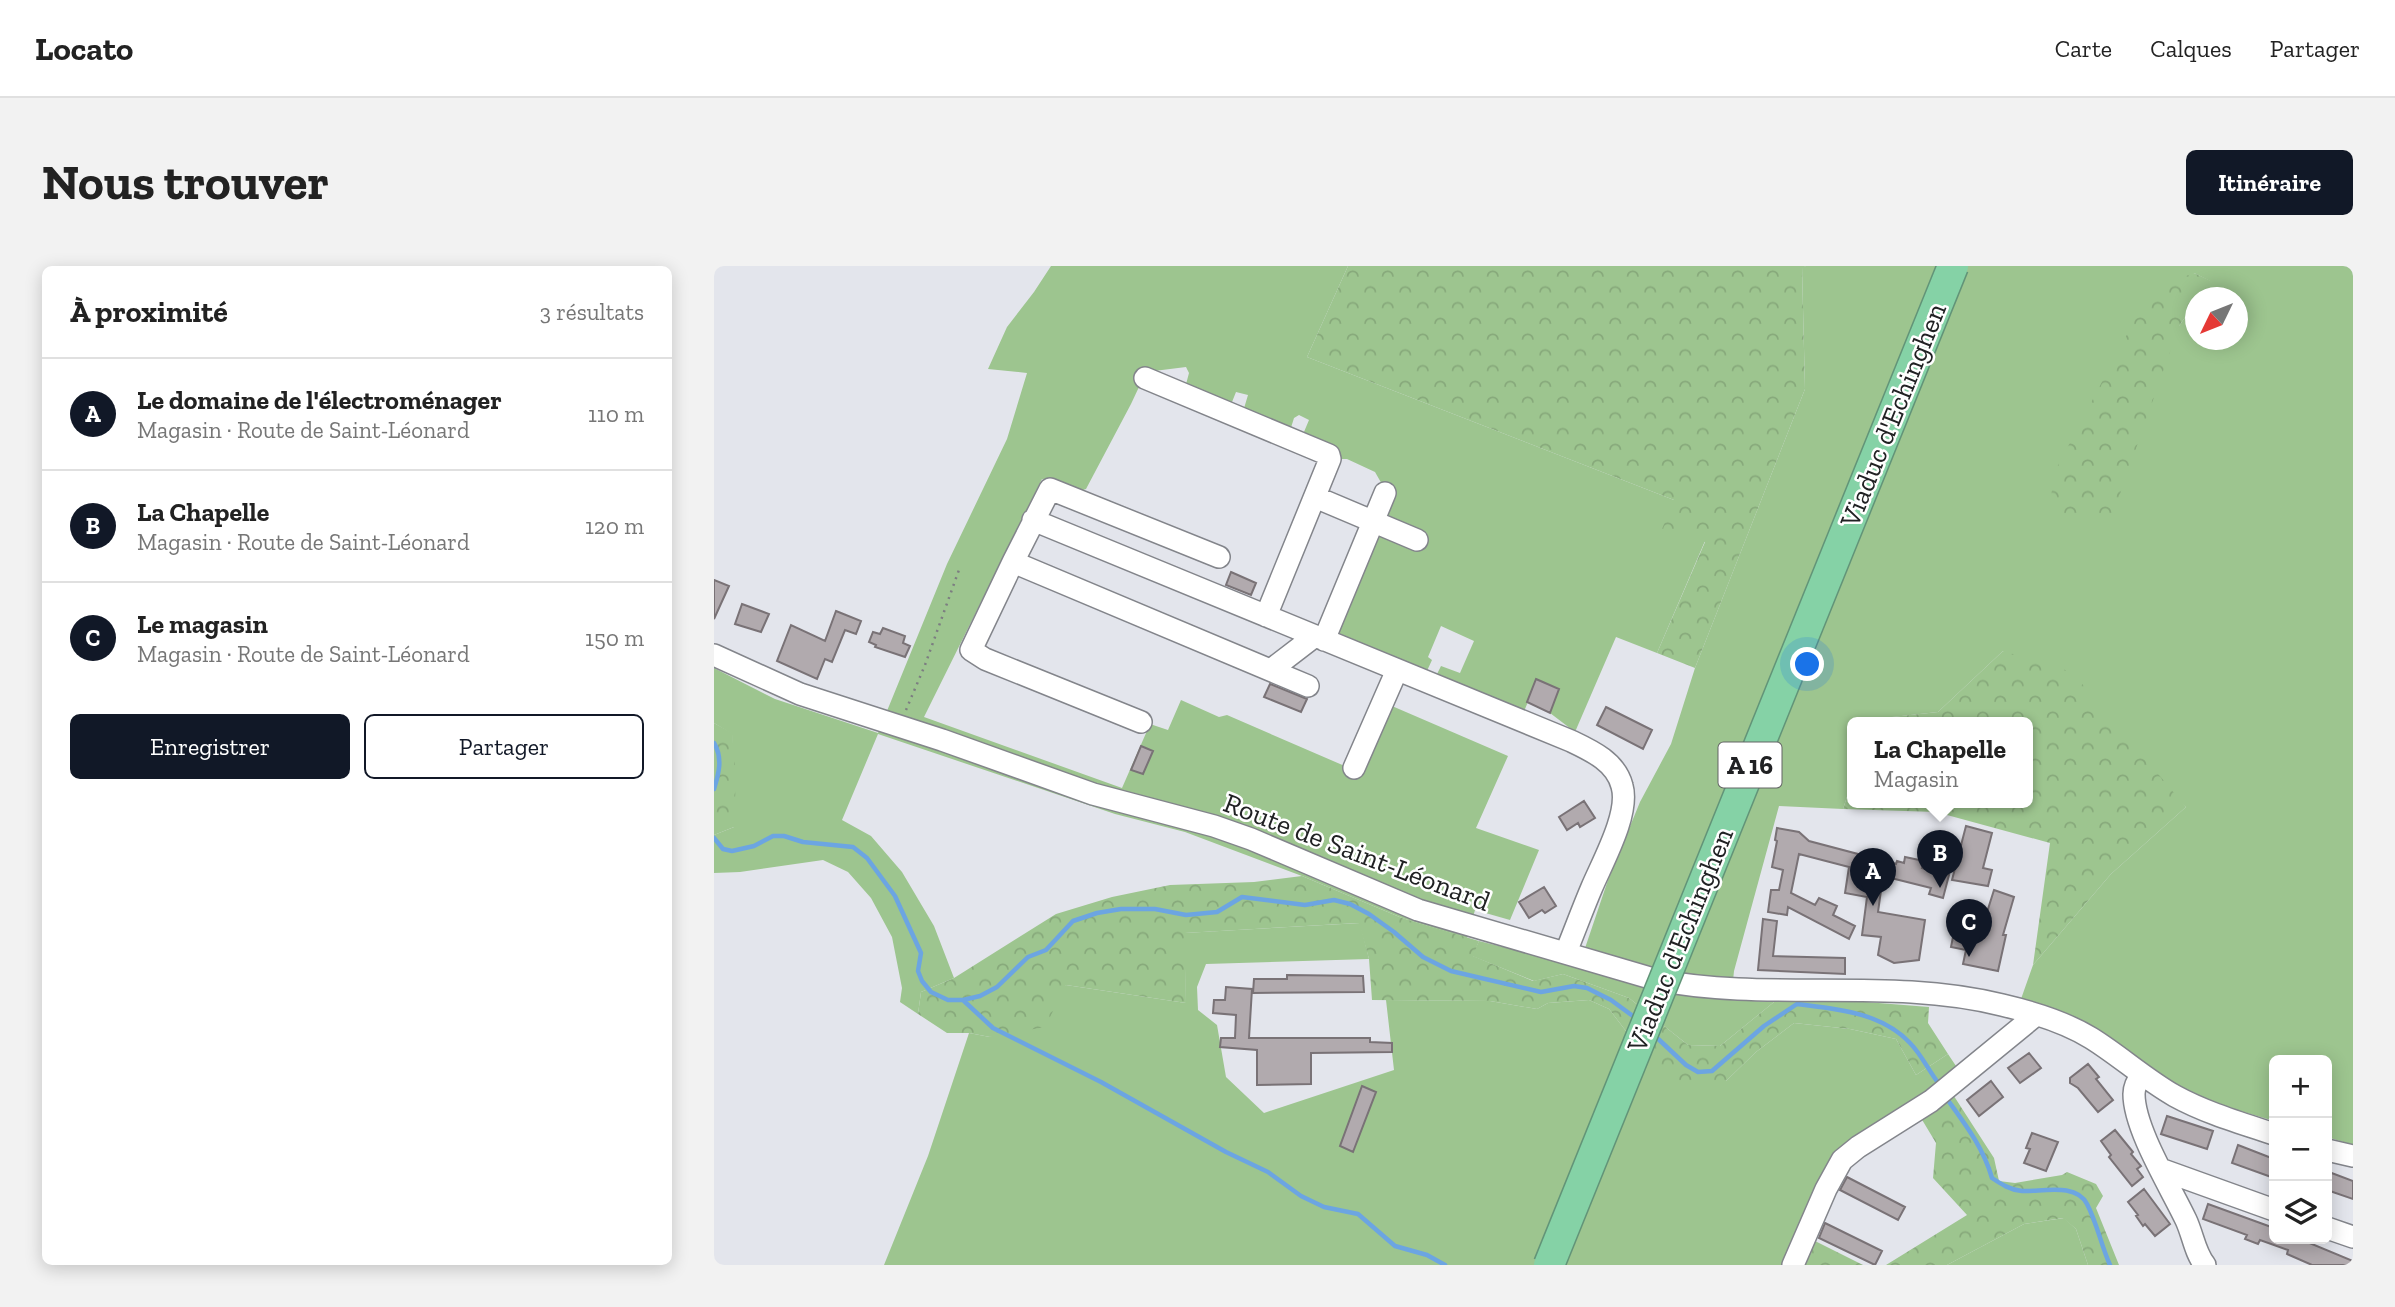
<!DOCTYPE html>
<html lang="fr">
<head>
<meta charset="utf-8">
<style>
	:root { --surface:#fff; --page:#f2f2f2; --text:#222; --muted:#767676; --line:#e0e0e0; --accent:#111827 }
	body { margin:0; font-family:"Zilla Slab",serif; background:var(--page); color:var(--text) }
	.controls { position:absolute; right:21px; bottom:21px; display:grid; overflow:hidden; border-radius:10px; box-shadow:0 4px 18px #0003 }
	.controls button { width:63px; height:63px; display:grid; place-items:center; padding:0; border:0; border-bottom:2px solid var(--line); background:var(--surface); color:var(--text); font:35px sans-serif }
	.compass { position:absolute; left:1471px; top:21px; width:63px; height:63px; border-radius:50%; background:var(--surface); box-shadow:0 4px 18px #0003; rotate:227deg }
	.you { position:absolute; left:1094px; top:399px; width:24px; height:24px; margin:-18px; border:5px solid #fff; border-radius:50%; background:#1a73e8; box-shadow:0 0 0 10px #1a73e833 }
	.badge { display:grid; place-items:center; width:46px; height:46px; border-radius:50%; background:var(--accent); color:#fff; font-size:23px; font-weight:700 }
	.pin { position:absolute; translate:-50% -58px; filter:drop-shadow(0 2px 4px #0008) }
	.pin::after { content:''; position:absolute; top:37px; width:24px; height:21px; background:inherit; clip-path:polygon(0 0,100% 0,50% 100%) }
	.popup { position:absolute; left:1133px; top:451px; width:186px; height:91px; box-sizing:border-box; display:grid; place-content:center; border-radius:10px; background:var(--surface); filter:drop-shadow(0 2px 5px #0005); font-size:23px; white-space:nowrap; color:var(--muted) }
	.popup b { font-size:26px; color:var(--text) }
	.popup::after { content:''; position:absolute; left:50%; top:100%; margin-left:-14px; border:14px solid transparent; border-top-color:var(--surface) }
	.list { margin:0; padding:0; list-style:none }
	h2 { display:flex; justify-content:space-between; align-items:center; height:91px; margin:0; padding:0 28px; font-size:30px }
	h2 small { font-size:23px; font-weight:400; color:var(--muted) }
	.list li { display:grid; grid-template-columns:46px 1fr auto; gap:21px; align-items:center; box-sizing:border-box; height:112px; padding:0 28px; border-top:2px solid var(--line) }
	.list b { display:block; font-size:26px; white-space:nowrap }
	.list p { margin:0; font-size:23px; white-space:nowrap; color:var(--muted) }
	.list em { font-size:23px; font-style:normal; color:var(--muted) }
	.actions { display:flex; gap:14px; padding:21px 28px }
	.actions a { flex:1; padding:16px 0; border:2px solid var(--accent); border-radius:10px; text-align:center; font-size:24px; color:var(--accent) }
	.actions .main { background:var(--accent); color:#fff }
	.icon { flex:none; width:38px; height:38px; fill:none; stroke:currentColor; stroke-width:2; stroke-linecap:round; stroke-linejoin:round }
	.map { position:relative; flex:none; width:1639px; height:999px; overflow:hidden; border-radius:10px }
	header { display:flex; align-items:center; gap:42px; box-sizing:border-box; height:98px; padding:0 35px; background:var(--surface); border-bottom:2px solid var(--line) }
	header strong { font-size:33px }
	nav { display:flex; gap:38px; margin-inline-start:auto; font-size:24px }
	.intro { display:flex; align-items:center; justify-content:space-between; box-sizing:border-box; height:168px; padding:0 42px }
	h1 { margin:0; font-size:49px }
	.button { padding:18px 32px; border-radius:10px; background:var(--accent); color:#fff; font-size:24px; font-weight:700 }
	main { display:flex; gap:42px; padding:0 42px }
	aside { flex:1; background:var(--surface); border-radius:10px; box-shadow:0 4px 18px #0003 }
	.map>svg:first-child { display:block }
	.green { fill:#9dc58f; fill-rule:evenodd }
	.forest { fill:url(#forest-crowns) }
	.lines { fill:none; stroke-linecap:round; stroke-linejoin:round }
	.stream { stroke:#6ca5e2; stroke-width:4.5 }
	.building { fill:#b1aaae; stroke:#797276; stroke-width:2 }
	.minor-casing { stroke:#83858b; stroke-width:24 }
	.path { stroke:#7c7d81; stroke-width:2.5; stroke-dasharray:2 5; stroke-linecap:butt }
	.minor { stroke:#fff; stroke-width:21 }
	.highway-bridge-casing { stroke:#629478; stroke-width:33; stroke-linecap:butt }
	.highway-bridge { stroke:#85d2a6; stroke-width:30 }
	.labels { text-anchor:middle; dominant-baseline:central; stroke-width:5; stroke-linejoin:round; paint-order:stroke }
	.shield { fill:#fff; stroke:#636465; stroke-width:2 }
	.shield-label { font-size:26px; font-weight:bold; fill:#202123 }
	.street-label { font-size:28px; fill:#202123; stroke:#fff }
</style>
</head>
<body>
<header>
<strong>Locato</strong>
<nav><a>Carte</a><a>Calques</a><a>Partager</a></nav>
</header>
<div class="intro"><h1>Nous trouver</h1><a class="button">Itinéraire</a></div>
<main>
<aside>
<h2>À proximité<small>3 résultats</small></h2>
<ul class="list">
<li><span class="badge">A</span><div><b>Le domaine de l'électroménager</b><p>Magasin · Route de Saint-Léonard</p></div><em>110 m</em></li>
<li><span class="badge">B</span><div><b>La Chapelle</b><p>Magasin · Route de Saint-Léonard</p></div><em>120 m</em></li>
<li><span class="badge">C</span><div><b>Le magasin</b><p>Magasin · Route de Saint-Léonard</p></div><em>150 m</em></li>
</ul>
<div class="actions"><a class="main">Enregistrer</a><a>Partager</a></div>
</aside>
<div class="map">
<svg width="1639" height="999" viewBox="0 0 1639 999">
	<defs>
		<pattern id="forest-crowns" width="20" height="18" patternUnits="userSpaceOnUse" patternTransform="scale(1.75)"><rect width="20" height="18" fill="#9dc58f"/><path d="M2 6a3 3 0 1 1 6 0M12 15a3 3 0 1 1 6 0" fill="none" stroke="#87a97b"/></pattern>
	</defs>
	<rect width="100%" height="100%" fill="#e3e5ec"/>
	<path class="green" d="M337,0H634L593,91L960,234L991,275L943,387L902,371L861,466L836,447L845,423L823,414L811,443L803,445L722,410L727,400L746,407L760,375L727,360L714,391L718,394L712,407L621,370L673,227L661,206L633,193H621L587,173L595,154L585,149L580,152L575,168L528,149L534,129L522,126L516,141L471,122L475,107L472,101L432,106L417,138L372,223L365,225L328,213L210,451L408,522L436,458L454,464L467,434L505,451L513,449L633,501L671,437L794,490L762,562L825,584L796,654L761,644L753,672L688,652L588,610L471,566L401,548L164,468L128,554L157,570L188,606L220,660L240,712L207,726L204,748L186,736L188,722L178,671L157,632L134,606L109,594L26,606L0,607V569L20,561L18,468L0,457V402L61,433L164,467L233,298L293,173L313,107L274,103L293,61L320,26Z
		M1092,0H1639V879L1613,871V794H1560V855L1466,827L1375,760L1307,733L1319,699L1397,608L1472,541L1289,385L1224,446L1160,453L1159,456H1138V515L1129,543L1065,540L1020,705L1017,734L1060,736L1006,780L974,779L915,732L849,708L820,715L758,690L765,675L865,700L894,614L926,536L957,478L981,402L1091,123L1088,1ZM1480,7L1496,15L1485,31L1524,32V74H1482L1481,37L1465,60Z
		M646,657L655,693L492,698L483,721L484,744L503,759L512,811L550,847L680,804L672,734L776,735L823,743L834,737L875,734L895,743L915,769L1012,815L1042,786L1080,757L1136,763L1182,773L1202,809L1234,788L1246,806L1117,890L1072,999H170L214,890L255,767L276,771L352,719L472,737L470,667Z
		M1350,952L1362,963L1374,999H1233L1310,958Z"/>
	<path class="forest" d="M634,0H1092L1088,2L1091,123L981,402L943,387L991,276L948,263L960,234L593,91Z
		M1480,7L1497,15L1485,31L1482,32L1481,37L1465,60L1399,248L1334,249L1341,205L1437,23Z
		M1289,385L1358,406L1472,541L1397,608L1319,699L1336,577L1222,546L1129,543L1138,515V536H1314V456H1159V453L1224,446Z
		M0,457L18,467L22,509L20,561L0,569Z
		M588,610L688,652L765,675L759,690L819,715L849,708L915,732L974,779L1006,780L1060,736H1073L1089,731L1215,741L1214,757L1234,788L1202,809L1182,773L1136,763L1080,757L1042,786L1012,815L997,821L961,814L915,769L895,743L875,734L834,737L823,743L776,735L658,734L655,693L645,657L471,667L472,737L352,719L331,761L276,771L255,767H233L204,748L207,726L240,712L342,648L398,631L456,619L540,616Z
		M1236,824L1280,892L1285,915L1301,917L1348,909L1353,906L1382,918L1389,930L1382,942L1405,999H1374L1362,963L1349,952L1310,958L1233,999H1172L1253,949L1219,912L1222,877L1204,847Z
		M1097,973L1149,999H1087Z"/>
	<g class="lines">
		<path class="stream" d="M0,477C9,492 5,507 0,523
			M0,572L9,583L18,585L40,580L59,570H70L89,576L139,581L153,592L181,630L207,687L204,705L208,715L217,726L234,734H249L266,730L283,721L314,691L332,684L359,655L383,647L407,643H441L472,649L503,646L528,631L591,639L620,634L636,638L655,648L680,666L709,691L737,705L827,726L860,720L873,722L897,734L923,753
			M250,735L279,762L387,816L512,886L554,906L587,930L610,941L644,948L681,980L713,989L731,999
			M940,769L972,799L984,806L998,805L1050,760L1083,738C1122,743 1167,746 1196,777C1207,788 1215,805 1225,818
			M1233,833C1251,858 1269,881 1278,912C1287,918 1296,924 1308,925C1327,926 1362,916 1373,938C1383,957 1387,979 1396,999"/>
	</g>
	<path class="building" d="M517,306L542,317L537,329L512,319Z
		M0,314L15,320L0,353Z
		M28,338L55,348L47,366L21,358Z
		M122,345L147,355L142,368L131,364L118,396L111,393L103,413L63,395L77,359L111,375Z
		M169,362L191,370L189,377L196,380L191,391L161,381L162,379L155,376L159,366L166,368Z
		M822,413L845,423L836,447L813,436Z
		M556,418L593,433L587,446L550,431Z
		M892,441L938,464L929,483L883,459Z
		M427,480L439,485L429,508L417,504Z
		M870,535L881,552L866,561L864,557L853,564L845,551Z
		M1252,560L1278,567L1269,602L1278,604L1274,620L1238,614Z
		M1063,562L1085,566L1095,575L1182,598L1183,595L1190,597L1191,591L1210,595L1208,602L1235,609L1229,632L1215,628L1217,622L1169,610L1164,646L1211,654L1205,694L1180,697L1164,689L1167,671L1148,669L1153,631L1131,627L1135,601L1085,588L1077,627L1101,639L1105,632L1123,640L1119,649L1141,660L1135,673L1074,641L1073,649L1054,646L1057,624H1065L1069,604L1058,601L1063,575L1061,574Z
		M830,621L842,640L831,647L828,644L815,652L805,636Z
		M1280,624L1300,631L1289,669H1292L1284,705L1249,698L1252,684L1237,681L1242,656L1268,662Z
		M1049,653L1063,655L1059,690L1131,692V708L1044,704Z
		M573,709L649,710L650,726L539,727L540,713H573Z
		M512,721L538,723L535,772H656V776L678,777V786L597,787V818L543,819V784L506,781L507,772H521L522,749L499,747L500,734H511Z
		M1315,787L1327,802L1306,817L1294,802Z
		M1374,798L1385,811L1382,813L1399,834L1384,846L1364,822L1356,817V812Z
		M1277,815L1289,831L1265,850L1253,834Z
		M648,820L662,826L639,886L626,880Z
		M1453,850L1499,865L1493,883L1447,868Z
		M1401,864L1419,886L1417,888L1427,900L1423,903L1429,911L1418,920L1395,891L1397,889L1387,875Z
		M1318,867L1344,876L1332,905L1310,897L1316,883L1312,882Z
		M1524,879L1560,893V912L1518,897Z
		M1615,906L1639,915V933L1613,924Z
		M1133,911L1191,941L1184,954L1126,924Z
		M1430,923L1456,958L1441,970L1431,958L1429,960L1422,950L1424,949L1414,936Z
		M1494,938L1560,962V973H1586L1639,995V999H1598L1573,988L1574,984L1546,974L1544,978L1531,973L1533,969L1489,953Z
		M1111,957L1168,985L1161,999L1105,972Z"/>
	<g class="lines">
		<g class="minor-casing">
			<path id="minor" d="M431,112L615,189L616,193L552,350
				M601,231L703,274
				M319,254L857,475C878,485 902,496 908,520C916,547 889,595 878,621C869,642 861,664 852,686
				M299,296L594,420
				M610,374L671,227
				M0,389L86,428L228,474L379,528L500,560L537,573L704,644L943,714C1057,736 1175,711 1288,739C1318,746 1351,756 1377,772C1406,790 1431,813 1461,830C1492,847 1527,857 1560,868
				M558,403L601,370
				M427,456L271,393L257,384L299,296L336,223L505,291
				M640,502L683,404
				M1428,809C1423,815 1420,821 1420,828C1420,863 1457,922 1472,954C1479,969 1481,987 1491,999
				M1613,884L1639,890
				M1446,903L1560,944
				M1613,962L1639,971
				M1079,999L1112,923L1128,894L1144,881L1217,835L1322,749"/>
		</g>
		<path class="path" d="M192,444L211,399L246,301"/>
		<use href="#minor" class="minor"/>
		<g class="highway-bridge-casing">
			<path id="highway-bridge" d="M835,999L1239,0"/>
		</g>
		<use href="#highway-bridge" class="highway-bridge"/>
	</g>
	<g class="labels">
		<rect class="shield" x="1004.5" y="476.5" width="63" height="45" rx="5"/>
		<g class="shield-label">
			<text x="1036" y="499">A 16</text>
		</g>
		<g class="street-label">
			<text transform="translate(1179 149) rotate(-68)">Viaduc d'Echinghen</text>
			<text transform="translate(643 586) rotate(21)">Route de Saint-Léonard</text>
			<text transform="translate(966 674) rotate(-68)">Viaduc d'Echinghen</text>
		</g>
	</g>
</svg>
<div class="controls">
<button>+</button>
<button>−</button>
<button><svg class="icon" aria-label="layers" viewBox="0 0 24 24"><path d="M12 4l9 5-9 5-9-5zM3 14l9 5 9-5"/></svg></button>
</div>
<svg class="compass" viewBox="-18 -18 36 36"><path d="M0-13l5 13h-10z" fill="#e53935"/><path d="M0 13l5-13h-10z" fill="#767676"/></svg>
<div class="you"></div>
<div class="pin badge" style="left:1159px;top:640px">A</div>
<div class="pin badge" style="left:1226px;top:622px">B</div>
<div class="popup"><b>La Chapelle</b>Magasin</div>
<div class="pin badge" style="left:1255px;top:691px">C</div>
</div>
</main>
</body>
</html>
